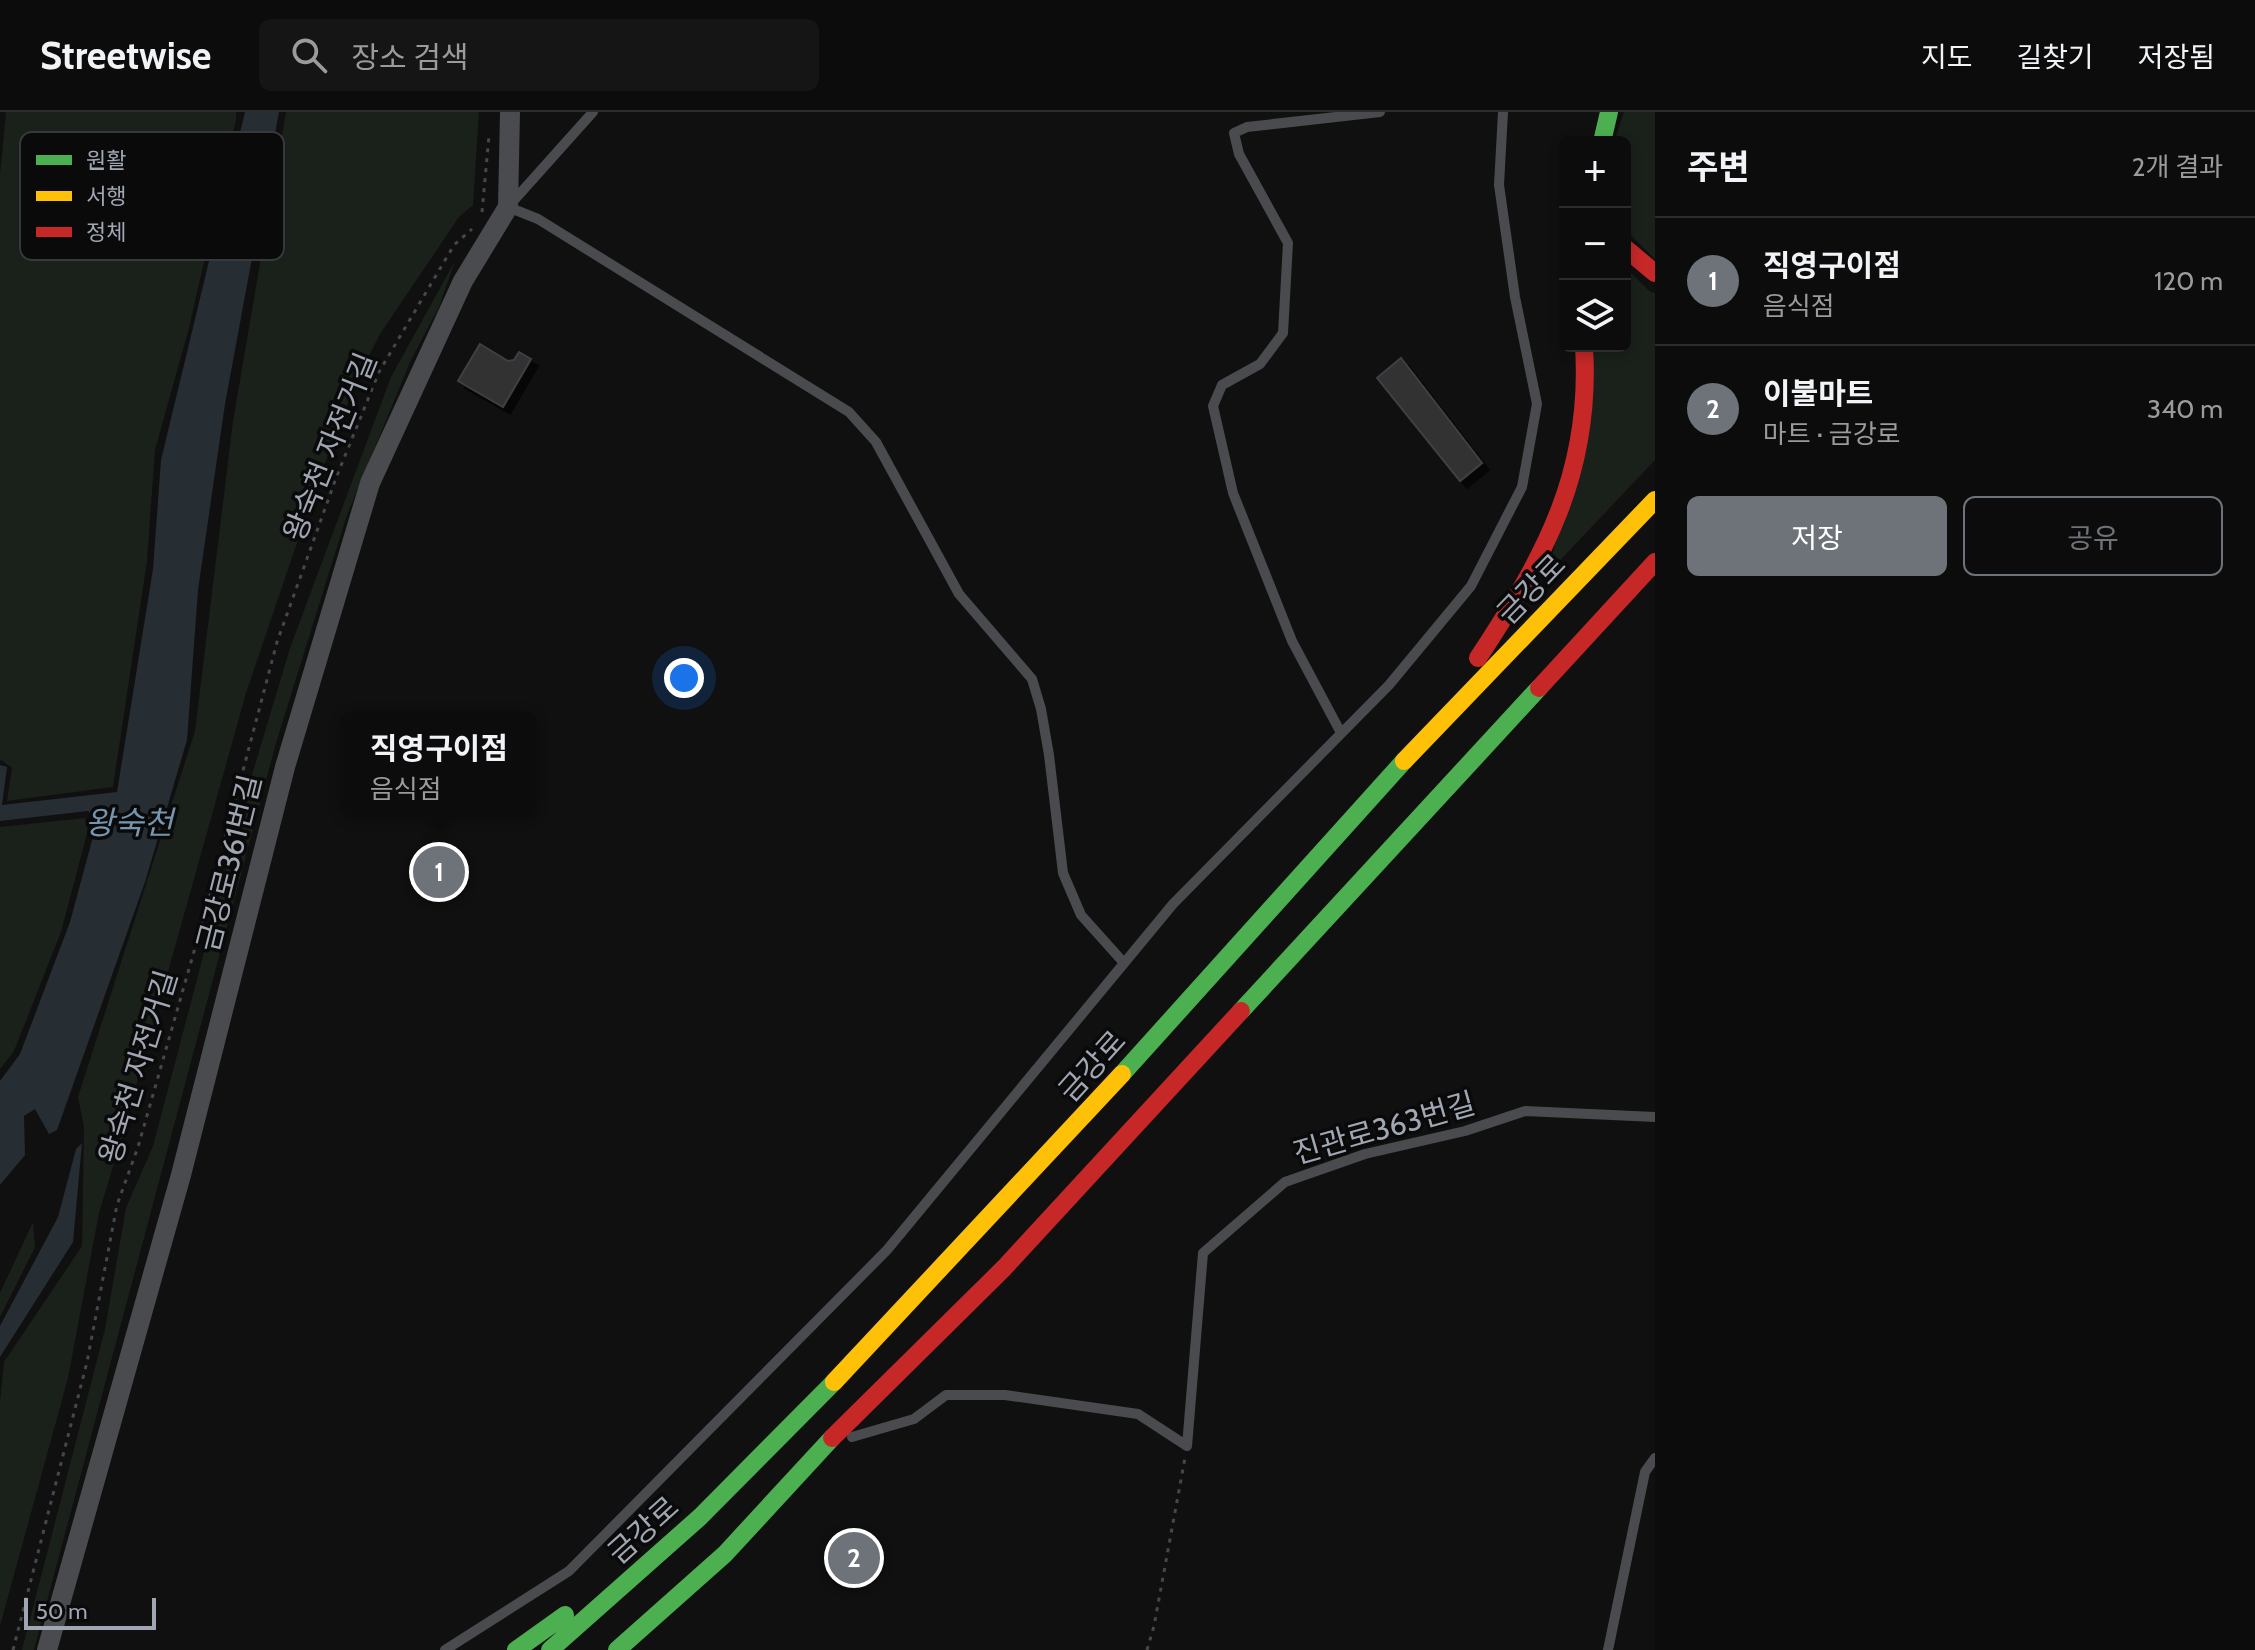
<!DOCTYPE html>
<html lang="ko">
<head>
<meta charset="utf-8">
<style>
	:root { --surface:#0c0c0c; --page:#151515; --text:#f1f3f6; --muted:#9a9b9d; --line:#2c2c2d; --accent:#6e7279 }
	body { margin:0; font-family:Cabin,"Noto Sans KR",sans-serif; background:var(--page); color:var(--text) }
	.controls { position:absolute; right:24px; top:24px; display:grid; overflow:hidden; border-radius:12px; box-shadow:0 4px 12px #0003 }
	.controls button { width:72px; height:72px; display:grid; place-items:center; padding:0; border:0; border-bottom:2px solid var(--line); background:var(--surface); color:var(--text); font:40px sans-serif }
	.scale { position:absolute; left:24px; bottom:20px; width:132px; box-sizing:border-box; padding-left:8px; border:4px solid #a0a6b2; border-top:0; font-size:22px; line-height:28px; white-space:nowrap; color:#a0a6b2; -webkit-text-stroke:6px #0a0a0b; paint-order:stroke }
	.you { position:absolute; left:684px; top:566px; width:28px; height:28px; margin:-20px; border:6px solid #fff; border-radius:50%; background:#1a73e8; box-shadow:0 0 0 12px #1a73e833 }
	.badge { display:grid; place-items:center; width:52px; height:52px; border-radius:50%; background:var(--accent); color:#fff; font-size:26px; font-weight:700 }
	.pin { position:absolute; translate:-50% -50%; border:4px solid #fff; box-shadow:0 2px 8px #0006 }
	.popup { position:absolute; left:341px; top:600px; width:196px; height:104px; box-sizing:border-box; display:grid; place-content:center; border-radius:12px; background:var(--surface); filter:drop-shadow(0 2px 6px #0005); font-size:26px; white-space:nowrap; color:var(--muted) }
	.popup b { font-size:30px; color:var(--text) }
	.popup::after { content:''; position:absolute; left:50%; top:100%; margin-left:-16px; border:16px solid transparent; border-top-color:var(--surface) }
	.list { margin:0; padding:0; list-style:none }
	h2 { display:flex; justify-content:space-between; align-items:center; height:104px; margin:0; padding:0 32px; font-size:34px }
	h2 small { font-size:26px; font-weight:400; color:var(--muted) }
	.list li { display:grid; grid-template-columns:52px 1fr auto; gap:24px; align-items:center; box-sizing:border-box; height:128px; padding:0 32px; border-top:2px solid var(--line) }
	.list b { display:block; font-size:30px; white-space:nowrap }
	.list p { margin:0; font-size:26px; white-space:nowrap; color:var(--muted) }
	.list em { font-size:26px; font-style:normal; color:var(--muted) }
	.actions { display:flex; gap:16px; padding:24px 32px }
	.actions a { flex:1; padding:18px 0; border:2px solid var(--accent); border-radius:12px; text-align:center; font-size:28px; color:var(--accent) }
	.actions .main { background:var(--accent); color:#fff }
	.icon { flex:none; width:44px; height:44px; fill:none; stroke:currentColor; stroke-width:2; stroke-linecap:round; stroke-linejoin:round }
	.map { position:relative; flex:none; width:1655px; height:1538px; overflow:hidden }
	header { display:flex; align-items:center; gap:48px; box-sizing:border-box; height:112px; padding:0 40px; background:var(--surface); border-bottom:2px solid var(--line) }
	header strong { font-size:38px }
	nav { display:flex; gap:44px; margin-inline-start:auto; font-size:28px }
	.search { width:560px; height:72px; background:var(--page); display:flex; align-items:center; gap:20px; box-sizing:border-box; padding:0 28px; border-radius:12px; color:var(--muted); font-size:30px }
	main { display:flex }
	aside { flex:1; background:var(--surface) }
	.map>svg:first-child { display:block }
	.green { fill:#1a201a }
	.water { fill:#262d33 }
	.building { fill:#303033; stroke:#3e4044; stroke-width:2; filter:url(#shadow) }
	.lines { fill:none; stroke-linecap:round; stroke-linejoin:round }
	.path { stroke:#46474a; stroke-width:3; stroke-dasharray:4 6; stroke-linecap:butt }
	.lane { stroke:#4a4b4f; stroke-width:10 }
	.street { stroke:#4a4b4f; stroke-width:20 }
	.fast { stroke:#4caf50; stroke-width:18 }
	.slow { stroke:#ffc107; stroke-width:18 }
	.jam { stroke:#c62828; stroke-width:18 }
	.labels { text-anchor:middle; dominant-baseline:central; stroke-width:7; stroke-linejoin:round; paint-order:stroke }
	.street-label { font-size:30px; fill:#a0a6b2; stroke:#0a0a0b }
	.water-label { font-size:32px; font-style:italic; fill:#7695ae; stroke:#0a0a0b }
	.key { fill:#0a0a0b; stroke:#37393d; stroke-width:2 }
	.key-label { font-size:22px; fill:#a0a6b2 }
</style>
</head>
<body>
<header>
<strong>Streetwise</strong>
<div class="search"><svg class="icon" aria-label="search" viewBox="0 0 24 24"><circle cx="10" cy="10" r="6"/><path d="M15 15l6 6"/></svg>장소 검색</div>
<nav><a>지도</a><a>길찾기</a><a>저장됨</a></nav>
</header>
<main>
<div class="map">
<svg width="1655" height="1538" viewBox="0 0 1655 1538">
	<defs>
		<filter id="shadow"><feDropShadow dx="7" dy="7" stdDeviation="0" flood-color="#0009"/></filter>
	</defs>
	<rect width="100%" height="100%" fill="#101010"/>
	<path class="green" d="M6,0H236V8L189,216L155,338L147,449L113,675L7,689L12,656L0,647V62Z
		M286,0H479L473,93L459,105L380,222L357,267L316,375L246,581L123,1021L99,1101L68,1266L0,1514V1290L4,1250L82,1134L84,1015L78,985L195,619L233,309Z
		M1624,0H1655V147L1625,118V30H1614Z
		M455,149L439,195L411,248L347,403L276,631L34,1538H22L105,1217L126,1096L153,1034L243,693L290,536L391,265Z
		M1625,155L1649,179L1655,181V348L1549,460L1596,234H1625Z
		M85,706L88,718L61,820L14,939L0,957V715Z
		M33,1110L35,1135L0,1205V1181Z"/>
	<path class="water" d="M245,0H279L225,292L198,478L187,628L145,770L57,1018L49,1022L35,997L24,1004L25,1043L0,1073V969L20,942L70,810L97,710L88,699L0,709V653L7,655L2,693L117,680L153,457L161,348Z
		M82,1031L73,1130L0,1245V1214L58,1105L76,1037Z"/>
	<path class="building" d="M480,232L508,249L514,248L519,240L531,247L503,295L458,269Z
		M1401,246L1482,351L1460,369L1377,266Z"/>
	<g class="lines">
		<path class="path" d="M482,100L489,24
			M13,1538L87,1250L117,1093L138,1035L209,787L277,530L336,366L379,260L454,133L472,117
			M1147,1538L1154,1514L1185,1346"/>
		<path class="lane" d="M593,0L508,95L538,107L849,300L876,330L959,482L1032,567L1041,597L1049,643L1063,761L1081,803L1124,851
			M1341,621L1292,529L1233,381L1213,294L1222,273L1260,252L1283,221L1288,131L1239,42L1234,21L1247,15L1380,0
			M852,1325L914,1307L946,1283H1005L1138,1302L1187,1334L1203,1141L1285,1070L1365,1042L1465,1019L1525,999L1655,1005
			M445,1538L569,1459L887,1138L1173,792L1389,573L1471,474L1522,375L1537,292L1515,185L1499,73L1503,0
			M1608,1538L1645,1360L1655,1346"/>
		<path class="street" d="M47,1538L181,1063L285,655L370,371L463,169L508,95L510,0"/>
		<path class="fast" d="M1602,30L1609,0
			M1241,899L1539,576
			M1122,962L1404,649
			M516,1538L565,1503
			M550,1538L700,1405L834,1270
			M617,1538L725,1442L832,1326"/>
		<path class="slow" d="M1404,649L1655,388
			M834,1270L1122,962"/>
		<path class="jam" d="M1625,136L1655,161
			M1478,546C1545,444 1592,360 1584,234
			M1539,576L1655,450
			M832,1326L1004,1156L1241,899"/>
	</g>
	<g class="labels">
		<g class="street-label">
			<text transform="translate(330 335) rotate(-68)">왕숙천 자전거길</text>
			<text transform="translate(1531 477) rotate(-46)">금강로</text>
			<text transform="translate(229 751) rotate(-76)">금강로361번길</text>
			<text transform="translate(1092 954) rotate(-48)">금강로</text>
			<text transform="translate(138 955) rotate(-73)">왕숙천 자전거길</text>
			<text transform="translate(1384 1016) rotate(-16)">진관로363번길</text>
			<text transform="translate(643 1418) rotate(-42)">금강로</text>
		</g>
		<g class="water-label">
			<text x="129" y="710">왕숙천</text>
		</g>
	</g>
	<rect x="20" y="20" width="264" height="128" rx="12" class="key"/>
	<rect x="36" y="43" width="36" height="10" fill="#4caf50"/>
	<rect x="36" y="79" width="36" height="10" fill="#ffc107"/>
	<rect x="36" y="115" width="36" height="10" fill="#c62828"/>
	<g class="key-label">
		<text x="86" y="56">원활</text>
		<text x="86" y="92">서행</text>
		<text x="86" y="128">정체</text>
	</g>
</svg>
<div class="controls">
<button>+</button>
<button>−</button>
<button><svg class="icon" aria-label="layers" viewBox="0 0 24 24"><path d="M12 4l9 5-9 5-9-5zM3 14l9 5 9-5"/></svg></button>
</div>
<div class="scale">50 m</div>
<div class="you"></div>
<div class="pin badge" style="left:439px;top:760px">1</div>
<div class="popup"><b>직영구이점</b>음식점</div>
<div class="pin badge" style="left:854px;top:1446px">2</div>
</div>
<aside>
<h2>주변<small>2개 결과</small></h2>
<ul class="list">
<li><span class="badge">1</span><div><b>직영구이점</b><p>음식점</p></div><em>120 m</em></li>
<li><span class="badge">2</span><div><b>이불마트</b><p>마트 · 금강로</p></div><em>340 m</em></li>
</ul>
<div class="actions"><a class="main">저장</a><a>공유</a></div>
</aside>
</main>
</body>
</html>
